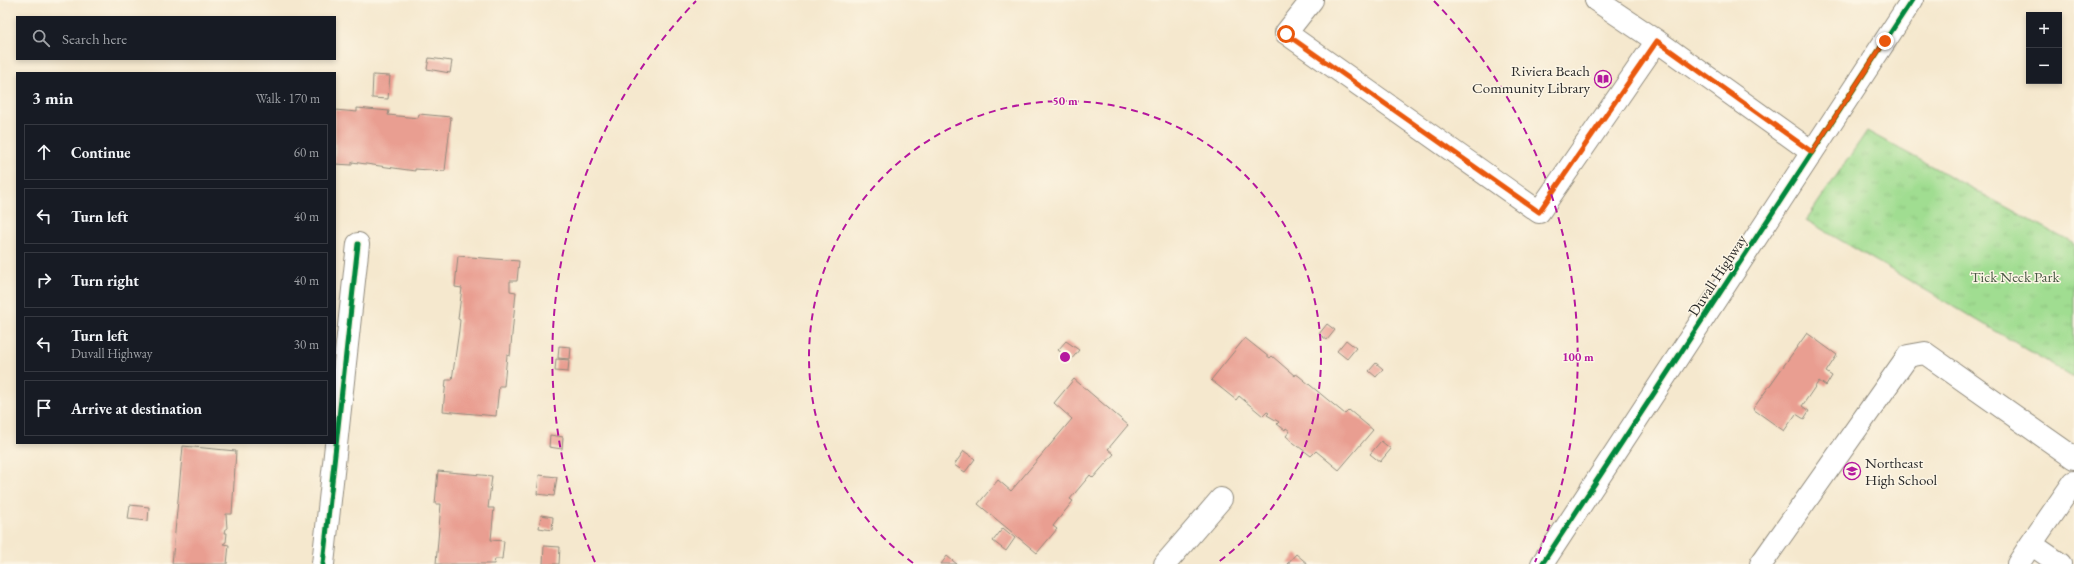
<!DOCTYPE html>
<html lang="en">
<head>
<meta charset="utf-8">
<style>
	:root { --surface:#171b24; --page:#242831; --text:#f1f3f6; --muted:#9ea1a6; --line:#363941 }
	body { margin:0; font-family:"EB Garamond",serif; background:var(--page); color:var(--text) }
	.controls { position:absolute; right:12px; top:12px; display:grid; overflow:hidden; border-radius:0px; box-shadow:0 2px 6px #0003 }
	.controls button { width:36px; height:36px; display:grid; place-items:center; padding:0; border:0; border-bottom:1px solid var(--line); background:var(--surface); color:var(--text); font:20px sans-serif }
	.stop { position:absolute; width:12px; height:12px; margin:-9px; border:3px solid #ea580c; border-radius:50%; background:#fff }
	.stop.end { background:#ea580c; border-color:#fff; box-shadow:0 1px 4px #0008 }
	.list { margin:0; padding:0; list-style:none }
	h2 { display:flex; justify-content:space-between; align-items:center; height:52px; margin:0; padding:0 16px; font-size:17px }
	h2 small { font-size:13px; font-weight:400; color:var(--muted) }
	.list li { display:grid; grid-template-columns:26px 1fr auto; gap:12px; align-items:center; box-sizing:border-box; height:56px; margin:0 8px 8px; padding:0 8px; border:1px solid var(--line); border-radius:0px }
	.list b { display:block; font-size:15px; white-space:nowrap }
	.list p { margin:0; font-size:13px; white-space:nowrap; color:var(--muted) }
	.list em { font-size:13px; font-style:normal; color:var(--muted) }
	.icon { flex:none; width:22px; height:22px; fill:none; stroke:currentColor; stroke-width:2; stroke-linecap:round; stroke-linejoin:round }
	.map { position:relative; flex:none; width:2074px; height:564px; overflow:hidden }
	.search { position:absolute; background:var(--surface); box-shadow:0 2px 6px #0003; left:16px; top:16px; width:320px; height:44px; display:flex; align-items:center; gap:10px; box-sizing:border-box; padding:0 14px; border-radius:0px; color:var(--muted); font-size:15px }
	.panel { position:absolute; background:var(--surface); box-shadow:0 2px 6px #0003; left:16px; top:72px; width:320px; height:372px; border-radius:0px }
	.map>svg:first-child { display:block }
	.park { fill:url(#park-tufts); stroke:#66845e }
	.building { fill:#e99e91 }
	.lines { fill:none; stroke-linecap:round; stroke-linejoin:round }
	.minor-casing { stroke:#908a7c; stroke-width:24 }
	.minor { stroke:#fff; stroke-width:22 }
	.cycleway-casing { stroke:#fcf5e5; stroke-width:8 }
	.cycleway { stroke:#00873e; stroke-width:5 }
	.route { stroke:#ea580c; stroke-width:5 }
	.ring { fill:none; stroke:#b5179e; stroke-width:2; stroke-dasharray:7 5 }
	.labels { text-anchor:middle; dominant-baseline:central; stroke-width:3; stroke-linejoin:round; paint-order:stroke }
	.poi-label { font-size:15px; fill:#2b2b2b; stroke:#fcf5e5; text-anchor:end }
	.street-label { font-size:15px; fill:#2b2b2b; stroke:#fcf5e5 }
	.park-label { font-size:15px; fill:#485844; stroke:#fcf5e5 }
	.centre { fill:#b5179e; stroke:#fcf5e5; stroke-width:2 }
	.ring-label { font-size:12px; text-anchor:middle; font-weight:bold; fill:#b5179e; stroke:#fcf5e5; stroke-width:3; stroke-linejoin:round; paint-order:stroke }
</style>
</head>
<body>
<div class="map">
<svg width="2074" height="564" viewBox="0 0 2074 564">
	<defs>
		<pattern id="park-tufts" width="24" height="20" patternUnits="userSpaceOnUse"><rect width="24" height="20" fill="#a0dd91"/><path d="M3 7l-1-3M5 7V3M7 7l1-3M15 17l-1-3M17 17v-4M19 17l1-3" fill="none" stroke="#8abe7d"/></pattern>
	</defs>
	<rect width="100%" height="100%" fill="#fcf5e5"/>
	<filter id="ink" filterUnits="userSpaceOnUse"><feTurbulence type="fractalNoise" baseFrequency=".025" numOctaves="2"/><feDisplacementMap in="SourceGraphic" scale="8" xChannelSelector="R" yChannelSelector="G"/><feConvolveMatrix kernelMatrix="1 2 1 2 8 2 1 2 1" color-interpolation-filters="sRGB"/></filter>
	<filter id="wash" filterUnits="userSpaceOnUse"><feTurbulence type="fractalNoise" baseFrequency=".012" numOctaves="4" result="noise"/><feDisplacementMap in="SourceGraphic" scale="16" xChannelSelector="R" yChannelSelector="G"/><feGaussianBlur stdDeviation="0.9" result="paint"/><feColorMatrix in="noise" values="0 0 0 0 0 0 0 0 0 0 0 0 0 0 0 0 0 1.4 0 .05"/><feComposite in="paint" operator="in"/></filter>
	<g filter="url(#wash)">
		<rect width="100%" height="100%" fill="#f5e8ce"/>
		<path class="park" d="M1867,131L2074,244V377L1806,220Z"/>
		<g id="blocks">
			<path class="building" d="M429,58L452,61L450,73L427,69Z
				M373,75L390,76L388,99L372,98Z
				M357,108L389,111L388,115L418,118L419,114L451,117L445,171L415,169V171L352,162V165L335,164V110L357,112Z
				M458,256L519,261L517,281H510V291L516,292L510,356L507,355L504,386H499L496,416L443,411L446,380H452L459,330L460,320L458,319L462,288L455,287Z
				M1327,324L1335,330L1327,340L1319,334Z
				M1807,333L1837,355L1826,372L1832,376L1826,386L1819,381L1802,406L1809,411L1804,419L1796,414L1784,431L1753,409Z
				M1245,338L1270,358L1272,356L1295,376L1296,374L1299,376L1345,414L1349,410L1373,430L1339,470L1316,451L1311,456L1294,443L1286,436L1290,431L1286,428L1285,430L1277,424L1279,422L1267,415L1269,413L1267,412L1263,416L1239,396L1236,400L1211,380Z
				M1346,340L1356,348L1347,359L1337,351Z
				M1066,341L1079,350L1071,360L1058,350Z
				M559,346L571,347L570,359L558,358Z
				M556,359L569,360L568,372L555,371Z
				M1376,363L1383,369L1376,377L1369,371Z
				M1074,379L1128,425L1108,449L1114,454L1093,478L1090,475L1070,499L1073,501L1053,526L1057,529L1037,553L978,504L998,480L1011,491L1072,419L1054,403Z
				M550,435L563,437L562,449L549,447Z
				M1381,441L1391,449L1380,462L1370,454Z
				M183,446L236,451L232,514H226L227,529H225L224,533H227L226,542L223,544L229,545L227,564H172Z
				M964,451L975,459L965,472L954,465Z
				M438,471L492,476L488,508H494L491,540L504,541L502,559H495L494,564H436L441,504H435Z
				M539,475L557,477L554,496L537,494Z
				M130,505L149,507L148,521L128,519Z
				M541,515L553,517L552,530L539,528Z
				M1003,528L1015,538L1006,551L993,541Z
				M544,546L560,547L559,564H543Z
				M1296,554L1308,564H1287Z
				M947,556L953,561L957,564H941Z"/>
		</g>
	</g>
	<g filter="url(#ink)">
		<use href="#blocks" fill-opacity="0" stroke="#908a7c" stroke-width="1"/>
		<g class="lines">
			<g class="minor-casing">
				<path id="minor" d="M1312,0L1286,33L1539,212L1657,41
					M1596,0L1657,41L1812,152
					M323,564L358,244
					M1165,564L1221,499
					M1542,564L1912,0
					M1761,564L1908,356L1925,353L2074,458
					M2018,564L2031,544
					M2060,564L2031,544L2074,482"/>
			</g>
			<use href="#minor" class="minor"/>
			<g class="cycleway-casing">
				<path id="cycleway" d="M323,564L358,244
					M1542,564L1912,0"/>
			</g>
			<use href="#cycleway" class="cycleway"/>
		</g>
	</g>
	<g class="lines" filter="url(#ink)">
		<path class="route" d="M1286,34L1539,212L1657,41L1812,152L1885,41"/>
	</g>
	<g class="ring">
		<path d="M913 563A256 256 0 1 1 1217 563"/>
		<path d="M595 562A513 513 0 0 1 696 1M1434 1A513 513 0 0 1 1535 562"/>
	</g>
	<defs>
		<g id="library-ring" transform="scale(0.9)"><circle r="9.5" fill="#fcf5e5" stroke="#b5179e" stroke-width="1.5"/><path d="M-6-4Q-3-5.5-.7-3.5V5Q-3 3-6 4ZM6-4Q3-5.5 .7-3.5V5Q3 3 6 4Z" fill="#b5179e"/></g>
		<g id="school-ring" transform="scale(0.9)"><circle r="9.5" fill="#fcf5e5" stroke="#b5179e" stroke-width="1.5"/><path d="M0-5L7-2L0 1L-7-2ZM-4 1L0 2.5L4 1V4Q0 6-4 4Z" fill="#b5179e"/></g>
	</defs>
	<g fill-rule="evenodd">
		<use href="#library-ring" x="1603" y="79"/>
		<use href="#school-ring" x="1852" y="471"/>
	</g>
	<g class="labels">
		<g class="poi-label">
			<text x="1590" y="70">Riviera Beach<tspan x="1590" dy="17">Community Library</tspan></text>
			<text x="1865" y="462" text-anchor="start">Northeast<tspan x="1865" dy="17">High School</tspan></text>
		</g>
		<g class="street-label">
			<text transform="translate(1717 275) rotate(-57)">Duvall Highway</text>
		</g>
		<g class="park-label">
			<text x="2015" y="276">Tick Neck Park</text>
		</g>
	</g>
	<circle cx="1065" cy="357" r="6" class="centre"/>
	<g class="ring-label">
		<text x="1065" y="105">50 m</text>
		<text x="1578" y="361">100 m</text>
	</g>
</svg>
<div class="controls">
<button>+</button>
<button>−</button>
</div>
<div class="stop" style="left:1286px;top:34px"></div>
<div class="stop end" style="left:1885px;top:41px"></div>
<div class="search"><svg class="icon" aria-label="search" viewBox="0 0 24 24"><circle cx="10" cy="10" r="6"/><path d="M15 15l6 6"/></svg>Search here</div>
<section class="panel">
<h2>3 min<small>Walk · 170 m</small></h2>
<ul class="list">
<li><svg class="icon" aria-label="ahead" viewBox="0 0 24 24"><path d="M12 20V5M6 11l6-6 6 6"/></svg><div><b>Continue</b></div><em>60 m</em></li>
<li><svg class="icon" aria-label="left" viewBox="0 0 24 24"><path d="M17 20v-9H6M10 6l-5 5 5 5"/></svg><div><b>Turn left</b></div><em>40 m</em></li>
<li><svg class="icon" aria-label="right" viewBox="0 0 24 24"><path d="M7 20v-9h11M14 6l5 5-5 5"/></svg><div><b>Turn right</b></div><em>40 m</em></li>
<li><svg class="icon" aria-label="left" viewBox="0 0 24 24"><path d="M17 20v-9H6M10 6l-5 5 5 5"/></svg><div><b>Turn left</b><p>Duvall Highway</p></div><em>30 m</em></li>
<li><svg class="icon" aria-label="arrive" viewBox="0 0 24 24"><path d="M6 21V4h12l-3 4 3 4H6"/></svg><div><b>Arrive at destination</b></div></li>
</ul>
</section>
</div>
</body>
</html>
